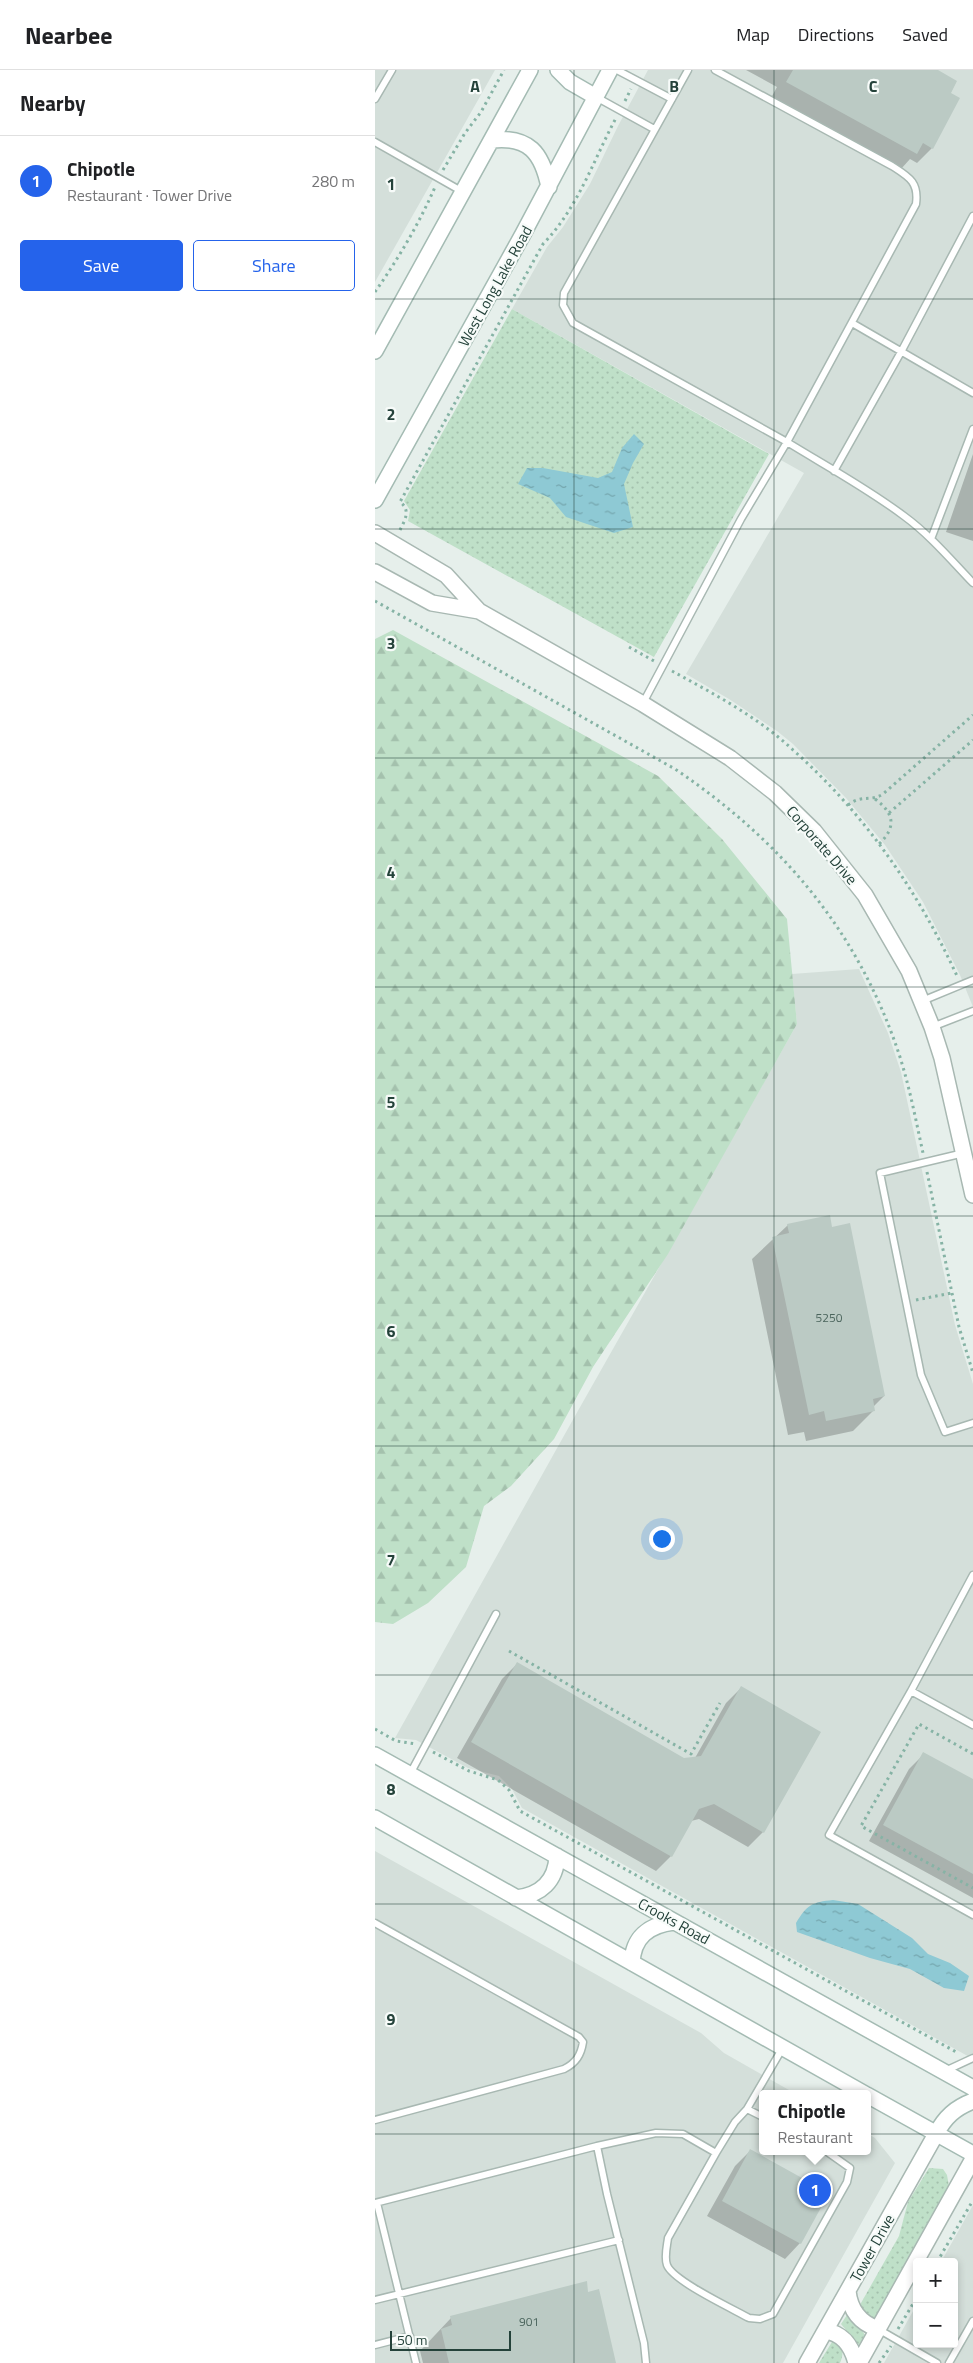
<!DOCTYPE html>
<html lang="en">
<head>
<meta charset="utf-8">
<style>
	:root { --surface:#fff; --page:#f6f6f6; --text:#202124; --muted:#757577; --line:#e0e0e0; --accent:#2563eb }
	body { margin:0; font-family:"Titillium Web",sans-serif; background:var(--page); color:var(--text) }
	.controls { position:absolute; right:15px; bottom:15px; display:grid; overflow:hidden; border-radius:5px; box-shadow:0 2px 8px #0003 }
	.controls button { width:45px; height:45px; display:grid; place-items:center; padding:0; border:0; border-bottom:1px solid var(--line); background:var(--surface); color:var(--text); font:25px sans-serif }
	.scale { position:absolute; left:15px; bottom:12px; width:121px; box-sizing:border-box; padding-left:5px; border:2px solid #24423a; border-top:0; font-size:14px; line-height:18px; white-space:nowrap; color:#24423a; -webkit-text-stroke:4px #f7fbf9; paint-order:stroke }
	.you { position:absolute; left:286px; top:1468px; width:18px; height:18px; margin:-12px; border:4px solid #fff; border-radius:50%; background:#1a73e8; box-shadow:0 0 0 8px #1a73e833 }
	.badge { display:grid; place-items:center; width:32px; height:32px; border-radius:50%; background:var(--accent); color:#fff; font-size:16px; font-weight:700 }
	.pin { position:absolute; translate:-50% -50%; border:2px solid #fff; box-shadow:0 1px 5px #0006 }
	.popup { position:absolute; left:384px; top:2020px; width:112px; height:65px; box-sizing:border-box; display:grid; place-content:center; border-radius:5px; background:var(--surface); filter:drop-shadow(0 1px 4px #0005); font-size:16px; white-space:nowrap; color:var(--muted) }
	.popup b { font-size:19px; color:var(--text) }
	.popup::after { content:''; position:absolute; left:50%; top:100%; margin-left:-10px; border:10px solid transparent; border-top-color:var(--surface) }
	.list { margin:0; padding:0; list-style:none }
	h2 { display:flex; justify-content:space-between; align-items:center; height:65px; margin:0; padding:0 20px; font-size:21px }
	h2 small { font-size:16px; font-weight:400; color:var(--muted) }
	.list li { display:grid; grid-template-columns:32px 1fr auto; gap:15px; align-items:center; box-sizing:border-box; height:90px; padding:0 20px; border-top:1px solid var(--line) }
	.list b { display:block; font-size:19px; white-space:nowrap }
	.list p { margin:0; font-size:16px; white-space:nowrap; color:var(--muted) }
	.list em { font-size:16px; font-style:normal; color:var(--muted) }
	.actions { display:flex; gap:10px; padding:15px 20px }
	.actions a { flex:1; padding:11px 0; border:1px solid var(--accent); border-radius:5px; text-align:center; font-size:18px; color:var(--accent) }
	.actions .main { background:var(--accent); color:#fff }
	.map { position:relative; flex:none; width:598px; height:2293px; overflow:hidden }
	header { display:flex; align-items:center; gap:30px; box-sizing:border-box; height:70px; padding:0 25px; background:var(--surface); border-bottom:1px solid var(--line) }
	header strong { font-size:24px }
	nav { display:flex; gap:28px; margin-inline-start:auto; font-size:18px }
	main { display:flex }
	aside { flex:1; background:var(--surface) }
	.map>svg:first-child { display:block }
	.built { fill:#d4dfda }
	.grass { fill:url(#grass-dots) }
	.forest { fill:url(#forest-firs) }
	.water { fill:url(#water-ripples) }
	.shadow { fill:#0003 }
	.building { fill:#bbcac4 }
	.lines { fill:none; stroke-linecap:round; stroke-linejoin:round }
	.service-casing { stroke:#a8b8b2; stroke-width:9 }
	.tertiary-casing { stroke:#a8b8b2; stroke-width:18 }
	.secondary-casing { stroke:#a4bbb3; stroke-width:18 }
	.path { stroke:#86b3a5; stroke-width:3; stroke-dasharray:2.5 4; stroke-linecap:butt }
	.service { stroke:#fff; stroke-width:6 }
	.tertiary { stroke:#fff; stroke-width:15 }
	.secondary { stroke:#fff; stroke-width:15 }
	.grid { fill:none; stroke:#24423a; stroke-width:1; stroke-opacity:0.55 }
	.labels { text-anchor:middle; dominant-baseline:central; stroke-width:4.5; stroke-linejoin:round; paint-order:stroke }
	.number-label { font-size:12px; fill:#4a645c }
	.street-label { font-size:15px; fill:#24423a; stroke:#f7fbf9 }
	.grid-label { font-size:16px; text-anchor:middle; font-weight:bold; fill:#24423a; stroke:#f7fbf9; stroke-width:4.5; stroke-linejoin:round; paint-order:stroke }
</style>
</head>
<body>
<header>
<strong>Nearbee</strong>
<nav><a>Map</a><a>Directions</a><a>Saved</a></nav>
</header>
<main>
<aside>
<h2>Nearby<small></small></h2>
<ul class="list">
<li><span class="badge">1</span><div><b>Chipotle</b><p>Restaurant · Tower Drive</p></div><em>280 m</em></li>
</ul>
<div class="actions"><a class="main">Save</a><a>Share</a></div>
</aside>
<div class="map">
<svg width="598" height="2293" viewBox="0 0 598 2293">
	<defs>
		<pattern id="grass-dots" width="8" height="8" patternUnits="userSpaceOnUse" patternTransform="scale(1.25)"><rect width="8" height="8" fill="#bfe0c8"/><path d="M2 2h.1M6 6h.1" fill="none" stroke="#a4c1ad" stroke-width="1.8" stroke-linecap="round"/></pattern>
		<pattern id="forest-firs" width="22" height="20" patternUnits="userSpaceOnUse" patternTransform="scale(1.25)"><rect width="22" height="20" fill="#bfe0c8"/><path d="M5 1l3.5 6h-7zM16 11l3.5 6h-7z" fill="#a4c1ad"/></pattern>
		<pattern id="water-ripples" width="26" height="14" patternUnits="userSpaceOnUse" patternTransform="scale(1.25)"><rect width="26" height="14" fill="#8ec9d4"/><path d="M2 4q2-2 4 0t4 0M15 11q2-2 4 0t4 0" fill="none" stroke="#74a5ad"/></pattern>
	</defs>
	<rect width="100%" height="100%" fill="#e6efeb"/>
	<path class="built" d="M0,0H120L0,212Z
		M273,0H598V937L585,905L548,832L510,775L471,728L418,674L402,661L354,629L311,604L429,403L137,239L172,177L188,157L215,114L243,56Z
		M484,899L513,963L526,1002L580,1255L598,1314V1989L147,1738L137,1719L124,1706L93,1698L41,1670L20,1668L200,1346L422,954L417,904Z
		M0,1781L326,1963L349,1983L421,2024H388V2081H492L493,2064L500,2068L520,2093L408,2293H0Z
		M598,2135V2293H509L542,2234V2274H579V2192H566Z"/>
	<path class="grass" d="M137,239L394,384L279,587L33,451L35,440L29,431Z
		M554,2098L568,2099L572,2105L574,2116L500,2248L496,2249L486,2239V2233L524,2166L533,2132Z
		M474,2242L490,2265L484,2275L466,2254Z
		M457,2272C469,2274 469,2284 465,2293H444Z"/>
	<path class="forest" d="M18,560L283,706L347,769L412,849L422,954L293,1184L218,1297L179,1369L136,1416L109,1436L91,1497L53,1533L18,1554L0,1552V569Z"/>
	<path class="water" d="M259,364L269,374L258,393L249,414L258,457L239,463L191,447L175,428L143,414L152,398H168L223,408L237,402L247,378Z
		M458,1830L483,1834L537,1868L553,1884L575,1893L594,1906L589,1921L569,1918L535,1899L495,1888L422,1862L421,1853C432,1835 437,1832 458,1830Z"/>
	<path class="shadow" d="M371,0H560L574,23L557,78L542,93L535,89L526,99L396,28L402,17Z
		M598,384V471L571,462Z
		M413,1155L456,1159L509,1326L498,1337L499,1340L478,1361L431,1371L429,1362L413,1365L377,1189Z
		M142,1594L309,1689L320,1688L351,1633L366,1618L388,1762L373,1777L324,1749L316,1751L296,1786L281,1801L82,1688L127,1609Z
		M549,1684L598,1710V1828L494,1771L534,1699Z
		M375,2081L453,2123L425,2173L410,2189L332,2146L360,2096Z
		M212,2223L240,2293H48L45,2281L76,2248Z"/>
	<path class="building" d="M418,0H563L582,11L576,23L585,28L558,79L548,73L542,84L411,12Z
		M455,1145L457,1157L475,1153L510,1326L498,1329L500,1341L451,1351L449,1341L434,1345L397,1167L414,1163L412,1154Z
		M142,1592L309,1688L326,1686L366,1616L446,1662L389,1763L339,1734L324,1739L297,1787L96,1672Z
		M548,1682L598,1709V1804L508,1755Z
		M375,2079L454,2123L426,2174L347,2131Z
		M212,2211L213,2222L224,2219L241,2293H74L66,2259L77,2255L75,2246Z"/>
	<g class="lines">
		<g class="service-casing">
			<path id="service" d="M242,0L297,29
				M313,0L189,223L188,235L198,253L412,372L541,134C544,112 534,107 517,96L340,0
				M221,27L279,59
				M0,29L17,0
				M0,72L88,122
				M477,253L598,323
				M459,401L526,282L598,146
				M556,469L598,359
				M268,633L366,449L412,372C451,396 492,418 529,446C555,465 576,490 598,513
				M547,931L598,910
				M557,957L598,941
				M589,1083L505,1103L546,1305L570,1362L598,1353
				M536,1621L598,1505
				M598,1655L536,1621L454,1765L598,1845
				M35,1704L121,1544
				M0,1853L204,1967L208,1972C206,1985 201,1993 189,1999L0,2050
				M407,1979L372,2039L360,2052L341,2083L293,2168C292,2176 289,2187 292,2195C298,2211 358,2239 374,2248L385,2249L398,2244L472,2112L475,2098L451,2081
				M570,2001L598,1988
				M372,2039L388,2047
				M222,2076L281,2063L308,2064L341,2083
				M0,2133L222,2076L232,2124L269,2273L271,2293
				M2,2133L41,2293
				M0,2230L244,2170
				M503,2259L562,2293
				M0,2275L35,2266
				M574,2293L598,2251"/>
		</g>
		<g class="tertiary-casing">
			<path id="tertiary" d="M0,463L71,505L104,541L268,634L355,688L400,723L439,761L490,825L534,901L557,957L567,988L598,1125
				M0,502L57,533L104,541
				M473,2221C475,2240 485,2253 503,2259
				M450,2261C468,2263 477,2277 481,2293
				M432,2293L561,2064
				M484,2293L598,2089"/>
		</g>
		<g class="secondary-casing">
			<path id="secondary" d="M183,0L195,12L221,27
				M117,70C154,66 167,83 174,117
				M0,281L155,0
				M0,430L148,164L235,0
				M0,1685L598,2018
				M0,1748L490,2024
				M141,1828C166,1825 181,1811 182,1786
				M257,1893C258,1867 274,1855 299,1852
				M492,2025L598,2084
				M561,2064C570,2047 580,2038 598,2031"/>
		</g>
		<path class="path" d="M250,31L256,19
			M68,100L90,63L106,42L129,0
			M0,222C23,189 44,154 60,117
			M25,460C30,450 36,440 25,432L168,174C203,138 218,91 241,48
			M0,531L300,699C408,772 484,862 525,987C535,1019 541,1051 548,1083
			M254,577L279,591
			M297,601C339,624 383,647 418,680C489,743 543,821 582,906
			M500,729C519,743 522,757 504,774
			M473,735C487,724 496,732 508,724L598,645
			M514,743L598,670
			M552,1102L584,1257L598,1303
			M541,1230L577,1223
			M134,1581L316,1684L345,1633
			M0,1659L21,1671L41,1674
			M58,1682L94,1701L123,1710L134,1720L145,1741L583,1983
			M598,1684L544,1654L486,1756L598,1818
			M562,2192L597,2132
			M523,2259L542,2227
			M504,2293L516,2276"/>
		<use href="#service" class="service"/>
		<use href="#tertiary" class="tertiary"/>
		<use href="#secondary" class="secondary"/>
	</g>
	<path class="grid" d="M199,0V2293M399,0V2293M0,229H598M0,459H598M0,688H598M0,917H598M0,1146H598M0,1376H598M0,1605H598M0,1834H598M0,2064H598"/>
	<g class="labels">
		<g class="number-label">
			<text x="454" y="1247">5250</text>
			<text x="154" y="2251">901</text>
		</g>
		<g class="street-label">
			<text transform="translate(120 216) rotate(-61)">West Long Lake Road</text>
			<text transform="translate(447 775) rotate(49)">Corporate Drive</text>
			<text transform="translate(299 1851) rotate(29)">Crooks Road</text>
			<text transform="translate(497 2178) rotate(-61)">Tower Drive</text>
		</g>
	</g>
	<g class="grid-label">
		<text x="100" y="22">A</text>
		<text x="299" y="22">B</text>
		<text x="498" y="22">C</text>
		<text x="16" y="120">1</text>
		<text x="16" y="350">2</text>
		<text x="16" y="579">3</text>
		<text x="16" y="808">4</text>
		<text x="16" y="1038">5</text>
		<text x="16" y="1267">6</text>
		<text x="16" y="1496">7</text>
		<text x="16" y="1725">8</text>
		<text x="16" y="1955">9</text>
	</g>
</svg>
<div class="controls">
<button>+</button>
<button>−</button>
</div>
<div class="scale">50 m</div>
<div class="you"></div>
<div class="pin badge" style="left:440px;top:2120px">1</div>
<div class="popup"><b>Chipotle</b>Restaurant</div>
</div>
</main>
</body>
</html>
